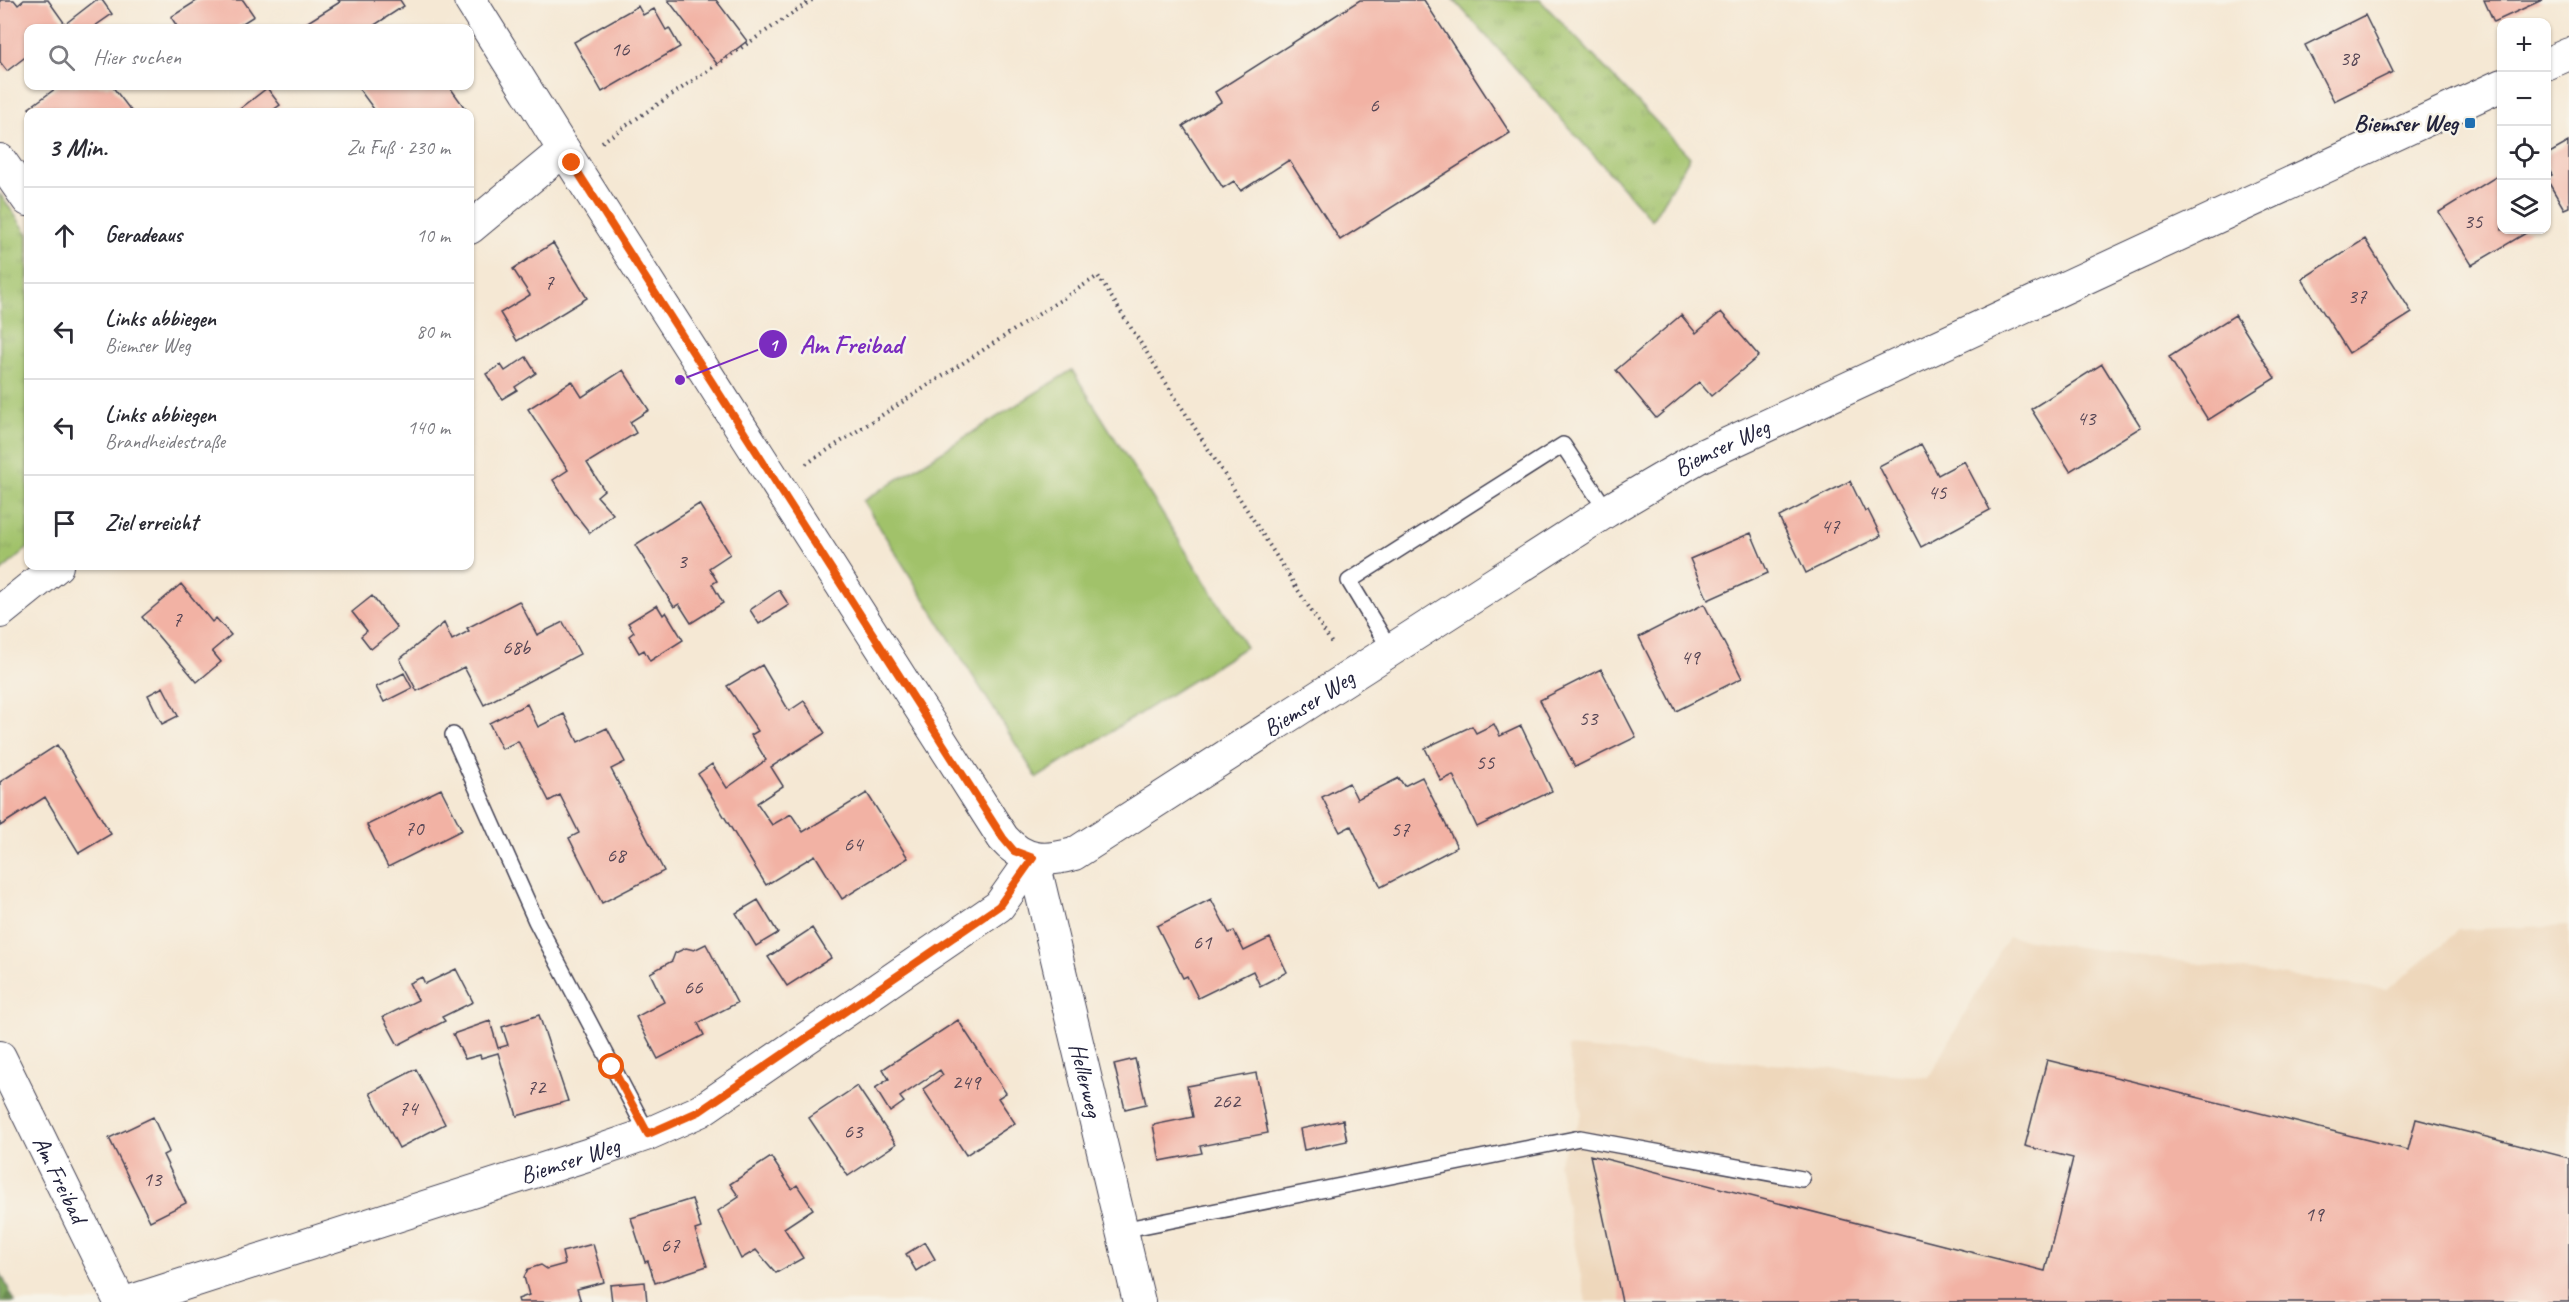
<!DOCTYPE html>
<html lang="de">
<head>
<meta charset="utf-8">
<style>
	:root { --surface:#fff; --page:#f2f2f3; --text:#2b2b33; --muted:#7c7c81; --line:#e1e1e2 }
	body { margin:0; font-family:Caveat,sans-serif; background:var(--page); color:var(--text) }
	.controls { position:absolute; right:18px; top:18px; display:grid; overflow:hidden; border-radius:12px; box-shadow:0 2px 4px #0004 }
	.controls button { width:54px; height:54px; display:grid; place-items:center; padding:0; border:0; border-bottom:2px solid var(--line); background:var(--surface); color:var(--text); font:30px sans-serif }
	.stop { position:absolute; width:18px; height:18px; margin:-14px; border:4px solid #ea580c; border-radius:50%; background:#fff }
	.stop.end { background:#ea580c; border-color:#fff; box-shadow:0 2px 6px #0008 }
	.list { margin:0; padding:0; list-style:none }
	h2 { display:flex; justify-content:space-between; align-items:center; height:78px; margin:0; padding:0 24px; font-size:26px }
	h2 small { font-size:20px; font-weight:400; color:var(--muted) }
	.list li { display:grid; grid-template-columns:39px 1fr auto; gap:18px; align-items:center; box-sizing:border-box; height:96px; padding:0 24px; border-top:2px solid var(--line) }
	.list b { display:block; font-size:22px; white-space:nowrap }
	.list p { margin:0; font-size:20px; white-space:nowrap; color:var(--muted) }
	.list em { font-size:20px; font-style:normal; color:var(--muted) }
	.icon { flex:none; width:33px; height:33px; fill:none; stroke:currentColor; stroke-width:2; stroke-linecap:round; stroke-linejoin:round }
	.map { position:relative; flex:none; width:2569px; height:1302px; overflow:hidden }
	.search { position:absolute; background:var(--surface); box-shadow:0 2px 4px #0004; left:24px; top:24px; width:450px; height:66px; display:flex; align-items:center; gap:15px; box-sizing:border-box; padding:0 21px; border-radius:12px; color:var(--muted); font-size:22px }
	.panel { position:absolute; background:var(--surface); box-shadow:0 2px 4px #0004; left:24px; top:108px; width:450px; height:462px; border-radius:12px }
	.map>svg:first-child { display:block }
	.built { fill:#eed7bb }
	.grass { fill:url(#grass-tufts); stroke:#627253; stroke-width:1.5 }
	.forest { fill:url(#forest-firs); stroke:#51654d; stroke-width:1.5 }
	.garden { fill:#a1c26b; stroke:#627253; stroke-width:1.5 }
	.building { fill:#f2b2a4 }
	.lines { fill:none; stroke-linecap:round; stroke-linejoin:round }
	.lane-casing { stroke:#424052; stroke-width:18 }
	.street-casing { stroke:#424052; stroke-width:34 }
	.path { stroke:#424052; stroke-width:4; stroke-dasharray:1.5 4.5; stroke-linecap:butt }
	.lane { stroke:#fff; stroke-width:15 }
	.street { stroke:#fff; stroke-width:32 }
	.route { stroke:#ea580c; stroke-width:8 }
	.poi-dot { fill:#1f6fb2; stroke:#f7f3e8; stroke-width:2 }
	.labels { text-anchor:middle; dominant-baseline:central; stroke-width:5; stroke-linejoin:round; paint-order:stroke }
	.number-label { font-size:21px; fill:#564655 }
	.poi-label { font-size:24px; font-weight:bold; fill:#22223b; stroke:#f7f3e8; text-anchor:end }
	.street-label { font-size:24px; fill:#22223b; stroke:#f7f3e8 }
	.leader { fill:none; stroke:#7b2cbf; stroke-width:2 }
	.callout-dot { fill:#7b2cbf; stroke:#f7f3e8; stroke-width:2 }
	.mark-label { font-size:18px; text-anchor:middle; font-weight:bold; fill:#fff }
	.callout-label { font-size:26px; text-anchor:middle; font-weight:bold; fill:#7b2cbf; stroke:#f7f3e8; stroke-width:5; stroke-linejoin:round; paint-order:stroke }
</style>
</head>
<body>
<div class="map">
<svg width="2569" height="1302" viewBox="0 0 2569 1302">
	<defs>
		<pattern id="grass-tufts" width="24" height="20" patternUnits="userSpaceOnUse" patternTransform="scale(1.5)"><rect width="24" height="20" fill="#a1c26b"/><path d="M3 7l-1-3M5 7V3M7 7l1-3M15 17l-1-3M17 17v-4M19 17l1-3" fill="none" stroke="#8aa65e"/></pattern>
		<pattern id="forest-firs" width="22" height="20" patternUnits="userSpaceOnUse" patternTransform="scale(1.5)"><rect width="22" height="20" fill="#80a85f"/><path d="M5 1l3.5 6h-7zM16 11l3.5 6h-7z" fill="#688850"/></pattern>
	</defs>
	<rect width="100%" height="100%" fill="#f7f3e8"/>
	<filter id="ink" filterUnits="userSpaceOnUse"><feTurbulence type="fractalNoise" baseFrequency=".0167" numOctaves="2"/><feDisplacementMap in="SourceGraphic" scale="12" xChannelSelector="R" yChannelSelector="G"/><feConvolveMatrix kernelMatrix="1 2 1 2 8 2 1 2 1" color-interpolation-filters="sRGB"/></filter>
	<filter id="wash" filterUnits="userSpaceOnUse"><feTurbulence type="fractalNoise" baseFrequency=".008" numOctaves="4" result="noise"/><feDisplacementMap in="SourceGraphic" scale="24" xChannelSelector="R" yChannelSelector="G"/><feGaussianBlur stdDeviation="1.35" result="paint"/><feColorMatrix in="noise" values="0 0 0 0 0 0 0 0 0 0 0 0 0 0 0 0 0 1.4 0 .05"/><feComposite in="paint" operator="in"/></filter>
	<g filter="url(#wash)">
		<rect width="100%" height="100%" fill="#f5e8d4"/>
		<path class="built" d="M2569,925V1302H1586L1558,1163L1582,1115L1567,1047L1929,1077L2008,937L2387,990L2459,930Z"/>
		<path class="grass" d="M1454,0H1540L1690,157L1652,220Z
			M0,194L28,234V548L0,572Z"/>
		<path class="forest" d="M0,1272L15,1302H0Z"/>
		<path class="garden" d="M1072,370L1246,647L1037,778L863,501Z"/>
		<g id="blocks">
			<path class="building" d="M0,0H14L18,5L24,0H48L65,24L96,0H102L112,14L92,28H69L67,26L64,28H28V55L7,71L0,62Z
				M198,0H243L254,16L235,28H178L171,17Z
				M338,0H400L404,6L370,28H298L340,2Z
				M668,0H716L747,41L717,64Z
				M1360,0H1424L1510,133L1340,240L1289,160L1241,191L1234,181L1223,188L1183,126L1221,102L1215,92Z
				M2484,0H2542L2494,22Z
				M638,6L643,15L654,9L666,30L669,28L680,47L602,92L574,42Z
				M2365,15L2393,72L2334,101L2305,45Z
				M59,86H112L132,112H33L29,108Z
				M364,86H449L467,111L376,112L359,89Z
				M267,88L280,105L270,112H236Z
				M2569,142V207L2564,209L2546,178L2552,175L2546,165V155Z
				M2502,173V230H2531L2472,265L2439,212Z
				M2365,239L2412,313L2349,353L2302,279Z
				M553,243L587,298L517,341L500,313L530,295L513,269Z
				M1721,312L1759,356L1711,396L1699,382L1656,418L1616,370L1681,315L1696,333Z
				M2235,315L2275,378L2208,420L2169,357Z
				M526,357L536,373L515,387L517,390L502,399L486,374L501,365L505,371Z
				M2102,364L2141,427L2070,471L2031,409Z
				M623,370L649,410L630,422L636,433L587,463L604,490L597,496L613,514L590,533L575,514L553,480L568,470L528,409L572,381L582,397Z
				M1921,444L1938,475L1964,461L1990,510L1921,547L1879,466Z
				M1850,481L1865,512L1868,510L1881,536L1806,573L1779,517Z
				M699,504L730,554L709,568L717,581L712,584L723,603L691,623L679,604L674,607L635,545Z
				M1751,533L1768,573L1708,600L1690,559Z
				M181,584L212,622L216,618L231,635L212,651L221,662L197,682L142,617Z
				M779,590L789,605L759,624L750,610Z
				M372,596L397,628L371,649L361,636L367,631L352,612Z
				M519,601L537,635L563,622L580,654L484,705L464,667L417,691L400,659L444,623L452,640L469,631L467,628Z
				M1704,604L1742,678L1676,711L1639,637Z
				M657,605L663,615L666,612L683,640L650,661L644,650L639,653L629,636L634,632L628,623Z
				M762,665L789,711L804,701L825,733L771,767L783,786L757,803L772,825L791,814L803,832L867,793L908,858L842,899L815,855L766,885L698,774L712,764L727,788L766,760L751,735L758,731L727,686Z
				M1601,669L1636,737L1575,767L1540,700Z
				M404,673L412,688L384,702L376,687Z
				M163,687L178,716L162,724L148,695Z
				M527,704L538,727L564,714L578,742L607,728L625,762L611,769L664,871L602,903L569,838L579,833L560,795L549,801L518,741L502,749L489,723Z
				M1494,724L1500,736L1521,726L1552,791L1477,827L1453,775L1441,781L1425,748L1472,726L1476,733Z
				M57,745L111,834L79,853L45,797L0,826V782Z
				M1422,777L1457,847L1381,887L1351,826L1340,832L1322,797L1349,783L1357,799L1399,778L1404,786Z
				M441,789L462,830L388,867L367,825Z
				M1211,899L1229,933L1234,931L1244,951L1270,938L1287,972L1260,986L1253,971L1198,998L1187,976L1183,978L1157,926Z
				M758,900L778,933L756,946L736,913Z
				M812,928L831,958L787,986L768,957Z
				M706,944L737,1003L698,1023L704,1035L658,1059L636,1017L664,1002L650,973L672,961L675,953L686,948L694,950Z
				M456,969L473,1002L442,1017L445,1021L398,1045L383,1017L418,1000L409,983L422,977L425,984Z
				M539,1015L568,1101L517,1116L498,1053L481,1058L480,1055L465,1059L453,1034L490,1021L498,1048L508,1045L502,1027Z
				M958,1020L1006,1093L998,1098L1015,1123L966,1155L923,1089L943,1075L940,1070L900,1097L904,1102L890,1112L875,1088L889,1079L883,1069Z
				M1135,1059L1146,1104L1125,1109L1114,1064Z
				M2047,1060L2408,1150L2416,1119L2569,1158V1302H1622L1590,1155L2045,1271L2073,1158L2025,1146Z
				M416,1069L445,1124L399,1148L370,1093Z
				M1256,1073L1268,1133L1200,1146L1202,1153L1160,1161L1153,1125L1193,1117L1187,1086Z
				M857,1086L896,1144L848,1176L809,1118Z
				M153,1117L169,1152L163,1155L186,1203L150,1221L109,1138Z
				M1343,1120L1347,1141L1304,1150L1300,1129Z
				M771,1157L792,1189L797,1185L813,1209L784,1228L803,1258L776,1273L756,1250L741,1259L718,1211L739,1197L730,1184Z
				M692,1199L701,1228L695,1230L707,1266L655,1283L648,1261L645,1262L631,1218Z
				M925,1242L935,1259L916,1271L906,1254Z
				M593,1244L604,1282L577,1289L581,1302H519L518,1299L529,1295L524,1277L528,1269L541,1265L547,1269L565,1264L562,1252Z
				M645,1282L647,1302H612L610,1285Z"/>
		</g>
	</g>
	<g filter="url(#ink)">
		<use href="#blocks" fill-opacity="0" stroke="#424052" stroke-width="1.5"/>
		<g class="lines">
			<g class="lane-casing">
				<path id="lane" d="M1390,649L1349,581L1563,445L1607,511
					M453,735L536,921L648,1134
					M1122,1230L1580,1138L1802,1179"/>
			</g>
			<g class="street-casing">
				<g id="street">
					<path id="s1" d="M470,0L572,163L1003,838C1024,862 1045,862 1074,854L1607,511L1699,457L2502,85"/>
					<path d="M2546,64L2569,54"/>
					<path d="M0,160L28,200"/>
					<path d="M470,228L564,150"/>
					<path d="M0,612L57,566"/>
					<path id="s2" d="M1033,858L1139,1302"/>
					<path id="s3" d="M0,1057L120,1302"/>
					<path id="s4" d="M128,1302L590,1154L648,1134L700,1111L999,906L1033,858"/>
				</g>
			</g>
			<path class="path" d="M602,142L812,0
				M806,464L1098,276L1333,645"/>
			<use href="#lane" class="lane"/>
			<use href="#street" class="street"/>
		</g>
	</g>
	<g class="lines" filter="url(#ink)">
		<path class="route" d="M572,163L1003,838L1014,851L1033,858L999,906L700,1111L648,1134L612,1067"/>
	</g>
	<rect class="poi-dot" x="2464" y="117" width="12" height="12" rx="3"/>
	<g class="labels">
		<g class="number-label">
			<text x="620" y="49">16</text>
			<text x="2349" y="58">38</text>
			<text x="1374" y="105">6</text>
			<text x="2473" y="221">35</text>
			<text x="549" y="282">7</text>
			<text x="2357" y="296">37</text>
			<text x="2086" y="418">43</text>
			<text x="1937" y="492">45</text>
			<text x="1830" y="526">47</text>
			<text x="682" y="561">3</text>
			<text x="177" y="619">7</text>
			<text x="516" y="647">68b</text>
			<text x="1690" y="657">49</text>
			<text x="1588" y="718">53</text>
			<text x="1485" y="762">55</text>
			<text x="414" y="828">70</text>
			<text x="1400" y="829">57</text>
			<text x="853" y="844">64</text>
			<text x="616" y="855">68</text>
			<text x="1202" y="942">61</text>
			<text x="693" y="987">66</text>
			<text x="966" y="1082">249</text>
			<text x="536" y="1087">72</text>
			<text x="1226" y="1101">262</text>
			<text x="408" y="1108">74</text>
			<text x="853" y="1131">63</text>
			<text x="152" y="1179">13</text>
			<text x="2314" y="1214">19</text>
			<text x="670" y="1245">67</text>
		</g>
		<g class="poi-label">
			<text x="2458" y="123">Biemser Weg</text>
		</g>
		<g class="street-label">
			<text stroke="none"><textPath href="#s1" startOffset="1836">Biemser Weg</textPath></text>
			<text stroke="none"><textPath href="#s1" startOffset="1350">Biemser Weg</textPath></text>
			<text stroke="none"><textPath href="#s2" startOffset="228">Hellerweg</textPath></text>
			<text stroke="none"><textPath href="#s4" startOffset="464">Biemser Weg</textPath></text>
			<text stroke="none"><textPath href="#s3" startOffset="136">Am Freibad</textPath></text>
		</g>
	</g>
	<path class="leader" d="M680 380L773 344"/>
	<g class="callout-dot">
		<circle cx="680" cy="380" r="6"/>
		<circle cx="773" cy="344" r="15"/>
	</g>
	<g class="mark-label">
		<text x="773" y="351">1</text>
	</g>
	<g class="callout-label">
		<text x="851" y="353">Am Freibad</text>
	</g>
</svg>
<div class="controls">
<button>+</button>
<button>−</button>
<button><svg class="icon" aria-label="locate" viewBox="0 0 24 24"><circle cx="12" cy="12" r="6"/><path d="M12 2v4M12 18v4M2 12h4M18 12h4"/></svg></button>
<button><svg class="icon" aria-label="layers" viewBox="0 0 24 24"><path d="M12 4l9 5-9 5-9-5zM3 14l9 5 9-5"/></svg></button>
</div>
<div class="stop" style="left:612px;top:1067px"></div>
<div class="stop end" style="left:572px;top:163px"></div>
<div class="search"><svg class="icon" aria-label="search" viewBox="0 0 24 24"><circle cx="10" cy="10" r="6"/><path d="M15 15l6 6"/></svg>Hier suchen</div>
<section class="panel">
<h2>3 Min.<small>Zu Fuß · 230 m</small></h2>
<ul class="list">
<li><svg class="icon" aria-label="ahead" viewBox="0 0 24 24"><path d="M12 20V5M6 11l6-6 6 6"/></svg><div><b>Geradeaus</b></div><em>10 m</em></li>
<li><svg class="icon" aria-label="left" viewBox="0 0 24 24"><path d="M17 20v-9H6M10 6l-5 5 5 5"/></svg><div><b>Links abbiegen</b><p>Biemser Weg</p></div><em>80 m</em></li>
<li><svg class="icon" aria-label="left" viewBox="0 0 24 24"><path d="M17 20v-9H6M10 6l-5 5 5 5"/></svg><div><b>Links abbiegen</b><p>Brandheidestraße</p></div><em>140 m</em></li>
<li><svg class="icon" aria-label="arrive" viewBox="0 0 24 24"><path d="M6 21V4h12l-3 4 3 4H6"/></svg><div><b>Ziel erreicht</b></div></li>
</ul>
</section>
</div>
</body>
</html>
